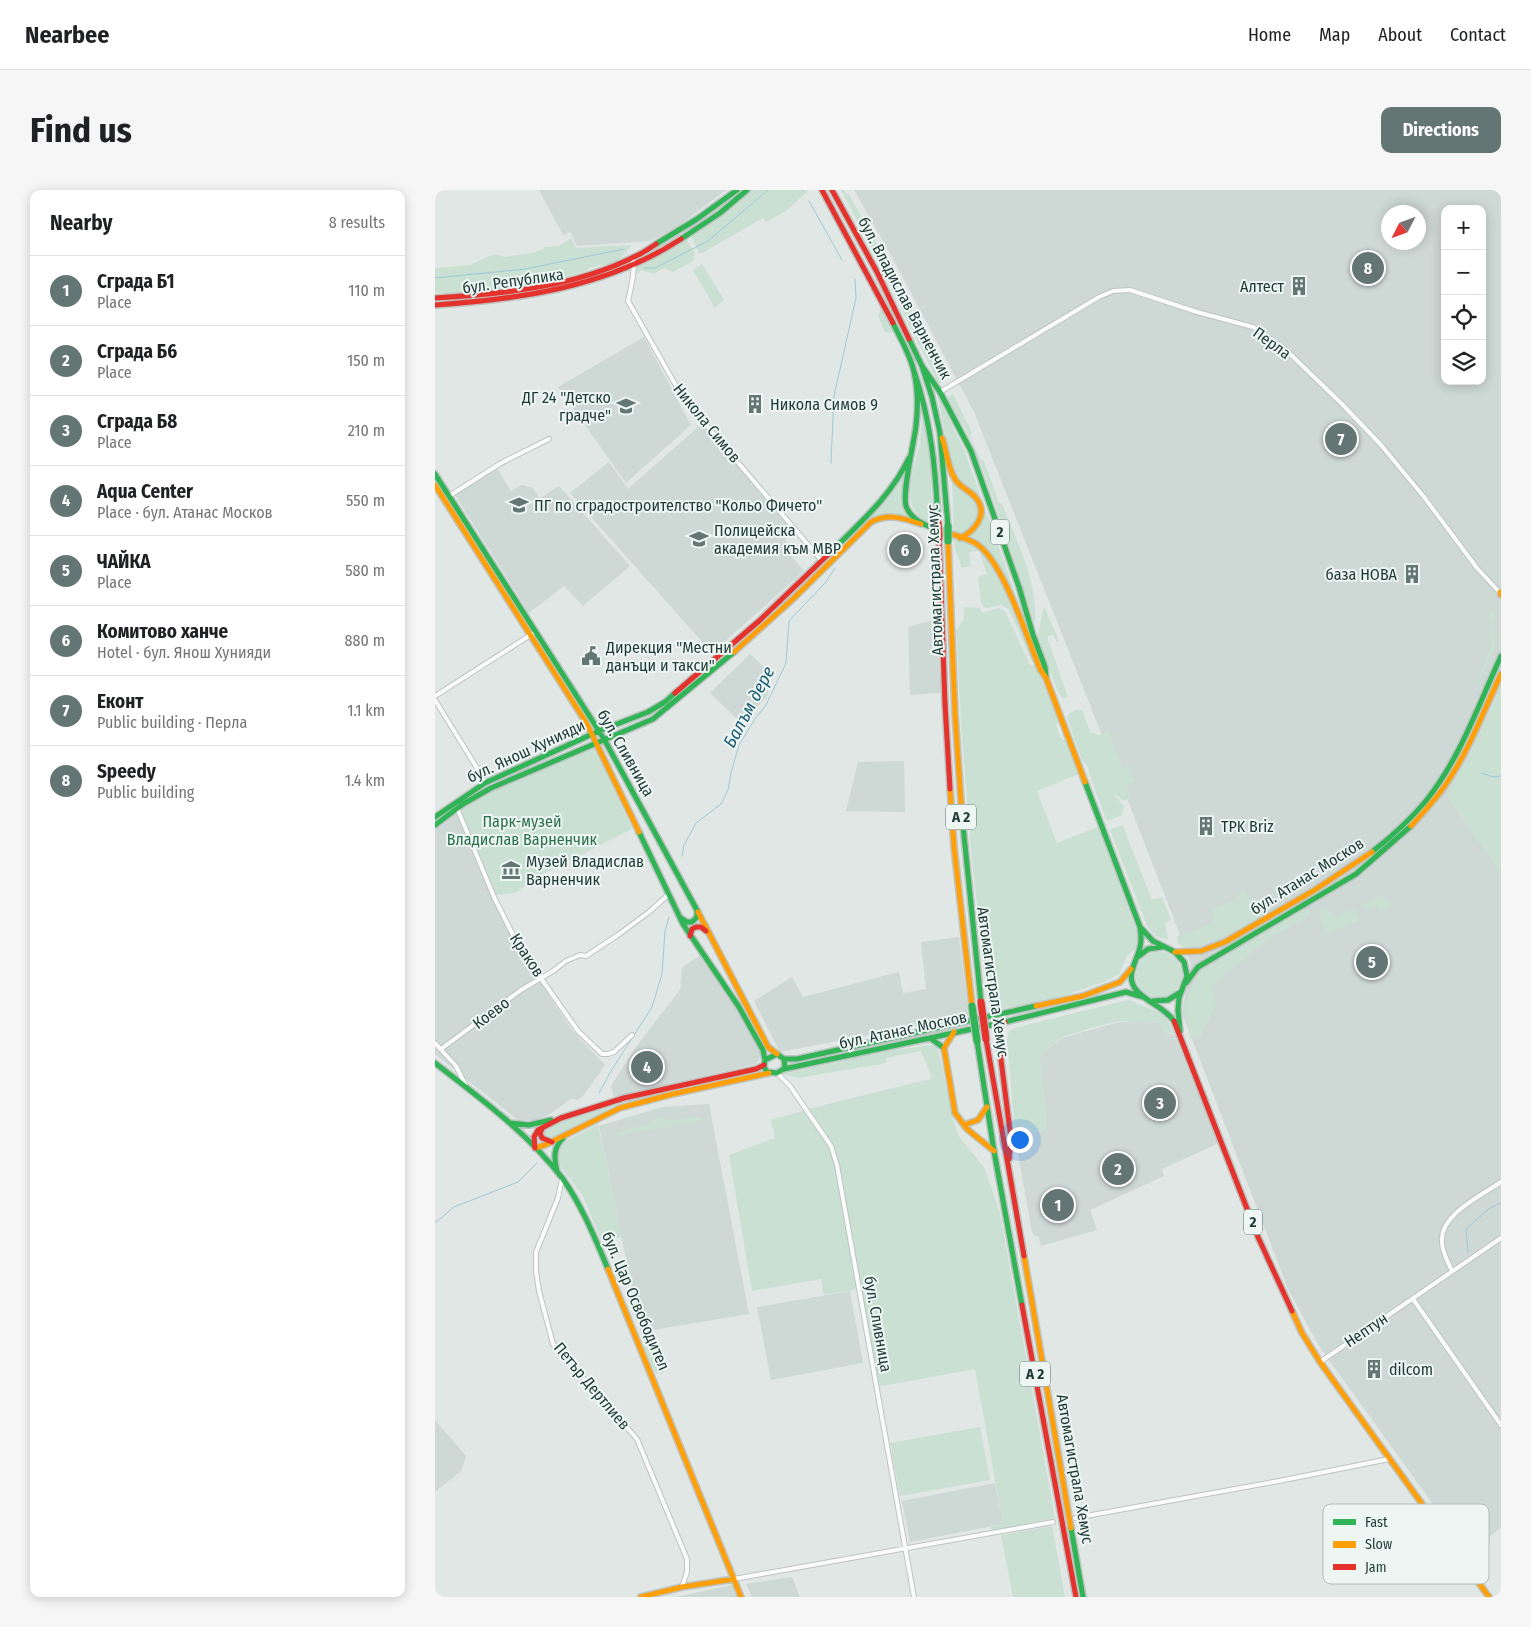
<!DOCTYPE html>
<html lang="en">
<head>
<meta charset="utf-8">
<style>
	:root { --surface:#fff; --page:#f6f6f6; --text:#202124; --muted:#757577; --line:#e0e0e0; --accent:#637673 }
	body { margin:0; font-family:"Fira Sans Condensed",sans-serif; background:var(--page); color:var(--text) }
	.controls { position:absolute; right:15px; top:15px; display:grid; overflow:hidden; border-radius:10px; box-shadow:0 2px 12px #0003 }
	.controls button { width:45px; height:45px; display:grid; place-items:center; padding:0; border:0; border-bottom:1px solid var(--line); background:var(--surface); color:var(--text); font:25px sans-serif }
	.compass { position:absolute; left:946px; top:15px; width:45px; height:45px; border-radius:50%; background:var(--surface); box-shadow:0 2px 12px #0003; rotate:228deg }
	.you { position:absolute; left:584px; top:949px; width:18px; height:18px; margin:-12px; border:4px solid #fff; border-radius:50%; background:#1a73e8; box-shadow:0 0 0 8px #1a73e833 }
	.badge { display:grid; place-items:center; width:32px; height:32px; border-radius:50%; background:var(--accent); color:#fff; font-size:16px; font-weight:700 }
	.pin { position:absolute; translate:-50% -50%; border:2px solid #fff; box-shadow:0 1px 5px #0006 }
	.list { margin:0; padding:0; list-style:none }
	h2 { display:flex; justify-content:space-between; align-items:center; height:65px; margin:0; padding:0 20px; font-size:21px }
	h2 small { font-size:16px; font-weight:400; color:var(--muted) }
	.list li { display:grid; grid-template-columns:32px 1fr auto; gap:15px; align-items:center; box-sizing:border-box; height:70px; padding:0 20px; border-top:1px solid var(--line) }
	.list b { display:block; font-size:19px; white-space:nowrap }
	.list p { margin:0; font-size:16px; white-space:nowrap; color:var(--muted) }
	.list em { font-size:16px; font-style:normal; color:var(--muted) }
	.icon { flex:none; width:28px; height:28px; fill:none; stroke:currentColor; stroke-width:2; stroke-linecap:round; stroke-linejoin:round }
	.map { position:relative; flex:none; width:1066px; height:1407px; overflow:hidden; border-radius:10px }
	header { display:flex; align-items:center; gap:30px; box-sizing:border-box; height:70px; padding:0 25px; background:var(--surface); border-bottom:1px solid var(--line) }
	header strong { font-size:24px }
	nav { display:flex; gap:28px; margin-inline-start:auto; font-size:18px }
	.intro { display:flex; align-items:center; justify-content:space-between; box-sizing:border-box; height:120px; padding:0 30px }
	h1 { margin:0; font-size:35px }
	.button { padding:12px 22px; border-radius:10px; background:var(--accent); color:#fff; font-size:18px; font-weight:700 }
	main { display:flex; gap:30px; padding:0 30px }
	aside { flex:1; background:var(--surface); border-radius:10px; box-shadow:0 2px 12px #0003 }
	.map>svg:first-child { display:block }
	.built { fill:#ced8d5; fill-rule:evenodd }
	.green { fill:#c9e0d3 }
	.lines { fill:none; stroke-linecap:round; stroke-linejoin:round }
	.stream { stroke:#a0c9d6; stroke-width:1 }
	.street-casing { stroke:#bec4c2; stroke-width:6 }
	.fast-casing { stroke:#bdc4c2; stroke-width:8 }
	.slow-casing { stroke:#bdc4c2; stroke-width:8 }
	.jam-casing { stroke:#bdc4c2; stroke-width:8 }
	.street { stroke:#fafbfb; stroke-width:4 }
	.fast { stroke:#30b455; stroke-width:5 }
	.slow { stroke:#ff9f0a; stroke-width:5 }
	.jam { stroke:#e5322d; stroke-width:5 }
	.fast-bridge-casing { stroke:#bbc3c2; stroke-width:9; stroke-linecap:butt }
	.jam-bridge-casing { stroke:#bbc3c2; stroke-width:9; stroke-linecap:butt }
	.fast-bridge { stroke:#30b455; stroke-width:7 }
	.jam-bridge { stroke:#e5322d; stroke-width:7 }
	.labels { text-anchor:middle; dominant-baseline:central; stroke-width:4; stroke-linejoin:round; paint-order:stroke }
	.shield { fill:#eef6f3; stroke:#5d726e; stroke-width:1 }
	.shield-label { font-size:15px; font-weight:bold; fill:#1f3935 }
	.street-label { font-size:16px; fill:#1f3935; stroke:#eef6f3 }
	.poi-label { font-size:16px; fill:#1f3935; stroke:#eef6f3; text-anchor:start }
	.park-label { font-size:16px; fill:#2a704c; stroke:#eef6f3 }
	.water-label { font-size:18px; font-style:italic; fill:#1a5c74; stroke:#eef6f3 }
	.key { fill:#eef6f3; stroke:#b0bdba; stroke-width:1 }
	.key-label { font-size:14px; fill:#1f3935 }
</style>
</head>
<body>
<header>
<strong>Nearbee</strong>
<nav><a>Home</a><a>Map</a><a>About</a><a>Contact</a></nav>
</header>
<div class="intro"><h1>Find us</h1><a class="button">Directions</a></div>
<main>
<aside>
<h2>Nearby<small>8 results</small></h2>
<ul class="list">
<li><span class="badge">1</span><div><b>Сграда Б1</b><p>Place</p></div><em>110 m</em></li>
<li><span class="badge">2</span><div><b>Сграда Б6</b><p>Place</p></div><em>150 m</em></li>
<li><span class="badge">3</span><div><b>Сграда Б8</b><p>Place</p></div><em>210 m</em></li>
<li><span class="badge">4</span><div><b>Aqua Center</b><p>Place · бул. Атанас Москов</p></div><em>550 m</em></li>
<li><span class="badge">5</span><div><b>ЧАЙКА</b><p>Place</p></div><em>580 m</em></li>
<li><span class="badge">6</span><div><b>Комитово ханче</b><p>Hotel · бул. Янош Хунияди</p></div><em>880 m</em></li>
<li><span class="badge">7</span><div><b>Еконт</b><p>Public building · Перла</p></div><em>1.1 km</em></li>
<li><span class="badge">8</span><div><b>Speedy</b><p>Public building</p></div><em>1.4 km</em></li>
</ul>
</aside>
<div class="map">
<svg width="1066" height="1407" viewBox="0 0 1066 1407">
	<rect width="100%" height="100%" fill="#e1e7e5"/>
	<path class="built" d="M104,0H291L242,37L215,51L142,56L135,42L128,45L127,43Z
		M419,0H1066V497L1035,564L1012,605L1066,683V1338L1033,1363L884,1156L853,1099L747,823L756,773L695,616L539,222L457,67ZM1010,19H1047V191H1010ZM954,22H984V52H954Z
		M209,147L256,235L191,293L123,197Z
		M270,236L357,339L349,346L354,356L351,360L369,381L277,463L135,303L174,272L193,299L263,237Z
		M62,278L76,301L87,295L98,298L105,308L124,296L195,376L148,416L129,396L94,423L20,305Z
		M502,429L506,503L475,505L473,437Z
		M315,464L336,483L332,507L306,533L275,503Z
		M469,571L470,622L411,621L423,572Z
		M22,624L58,711L84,760L137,840L170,875L148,906L143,910L136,909L115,924L100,930H83L0,864V640Z
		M524,747L534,826L345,862L319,811L357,787L368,807L464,782L468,803L491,799L486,752Z
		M265,765L306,827L326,863L324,870L321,874L179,907L176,896L203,854L245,800L247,778Z
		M704,831L725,833L730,844H739L784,953L727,979L729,986L655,1020L662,1040L606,1056L603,1046H600L597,1042L581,953L598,950L597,942L612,939L605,865L627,848L684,832Z
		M274,914L314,1124L206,1142L164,936L227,917Z
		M415,1101L428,1173L336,1190L322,1117Z
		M0,1230L31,1266L26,1281L0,1302Z
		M560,1293L568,1334L475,1352L467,1311Z
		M357,1387L365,1407H317L311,1394Z
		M297,1395L302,1407H241Z"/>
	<path class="green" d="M302,0H374L351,21L331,32L328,28L267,63H264L255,45L250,47L260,63L258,71L238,82L229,78L219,84L207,80L202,84L201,75L209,70L205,63Z
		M406,0H409L411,4L413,3L448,65L498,164L509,186L508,191L504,194L457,100L450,79L439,62Z
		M136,48L141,58L197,55L184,70L175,74L156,77L151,81L113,91L30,104L0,102V78L35,75L59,64L70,67L98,63L109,59V57L124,56Z
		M191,71L194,77L115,102L0,115V108L115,94Z
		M267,74L289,110L280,118L258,80Z
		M447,117L459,140V143L450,142L443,125Z
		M518,204L537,243L535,246L546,271H549L564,313L567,314C582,352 603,392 600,434C578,369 559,303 531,240C525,228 516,220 511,208Z
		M503,206L530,262L596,448L562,372L533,349C543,340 549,332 547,319C546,314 546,309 542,305C535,298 526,295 521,287L511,251Z
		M488,219L495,264L498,335C460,320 479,283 485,253C486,242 487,230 488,219Z
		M473,279C468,298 463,313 476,329C460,324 447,321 432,331L459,301Z
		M517,289C537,307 560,323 527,346L519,343Z
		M519,348C538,355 546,359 559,375L599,470H596L574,419L566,415L552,418L548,417L546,412L543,387L552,384L544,361L534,362L536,376L526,378C525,366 519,362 519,348Z
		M529,417L545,418L547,423L564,418L570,421L595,475L601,476L624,530L621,536L625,547L632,552L644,584L602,601L622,653L663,637L704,747L703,755L692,766L684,784L671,791L622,808L555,822L537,671L527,547L521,441L529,429Z
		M610,418L624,451L622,452L618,445L613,446V450L633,507L628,509L622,500L603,445L608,419Z
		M1054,420L1061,424L1056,436L1060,456L1042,495L1041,494L1056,458Z
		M1066,497V683L1012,605L1035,564Z
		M641,520H647L655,542L664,545L674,541L687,578L694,576L700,592L692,595L696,609C686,613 686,607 678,604L689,616L687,625L672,631L657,592L652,575L647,571L632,527L634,524Z
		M160,558L197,639L104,686L80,703L61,705L26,620L64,597Z
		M685,636H688L717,710L727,707L736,730L730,733L733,750L721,746L713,738L675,640Z
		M807,699L826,721L827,725L825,727C811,736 767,760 751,757C748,757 746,755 743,754L742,746L777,734L778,718L801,710Z
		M947,706L952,709L956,716L944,721L941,715L930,720L928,715Z
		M892,718L896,724L901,726L919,719L924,730L892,744L883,722Z
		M868,719L873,720L876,723L874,726L834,748L777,795L781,816L765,847L756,849L749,816L763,783Z
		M701 785a23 23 0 1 1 46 0a23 23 0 1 1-46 0Z
		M693,810C700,811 704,815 711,817C729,823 731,826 739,843L730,844L725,833L704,831H684L659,837L627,847L605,865L612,939L597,942L598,949L581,952L572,851L574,841L583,837Z
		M496,855L501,857L504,862L518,930L523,945L550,979L565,1023L620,1328L557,1341L555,1337L568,1334L540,1179L442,1197L423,1099L389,1105L386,1089L317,1101L294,965L340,948L336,930L377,918L495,889L496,885L486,861L451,868V873L363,888L348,884L448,862Z
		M289,888L180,916L116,949L109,948L107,943L112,937L190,910Z
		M258,926L269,930L179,946C188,936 204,939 215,933C219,930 221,928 226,927C236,933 248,929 258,926Z
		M163,934L187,1047L166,1050L148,1006L127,978L123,971L122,963L124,957L129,952Z
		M220,1154C226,1160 231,1171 231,1179L227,1184L220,1183L208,1155Z
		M545,1237L555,1290L465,1306L455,1253Z
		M617,1336L630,1407H578L566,1345Z"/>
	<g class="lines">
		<path class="stream" d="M368,0V1
			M374,11L407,70
			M209,78H220L273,51L333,0
			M0,88L90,79L189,59
			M396,273L399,206L421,108L420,89
			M1046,583L1058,587L1066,586
			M247,666L249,655L261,633L286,614L293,600L296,583L304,555L320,529L331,515L351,473L354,431L390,393L400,378
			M164,903L176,881L217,817L227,784L230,741L234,727
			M0,1033L19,1017L83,992L102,973
			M1033,1062L1031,1039L1055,1018L1066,1013"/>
		<g class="street-casing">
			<path id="street" d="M198,68C200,83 196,97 193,111L248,208L387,371
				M505,202L664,107L678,101L695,100L762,122L818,137L837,150L853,162L907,214L946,255L989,307L1042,378L1066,404
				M14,306L66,273L114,249
				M0,506L97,444
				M0,510L45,583L50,593
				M22,618L59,707L84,757L143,841L167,864H173L179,862L197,845
				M0,853L21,876L31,896
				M6,859L86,800L118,781L131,771L145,765L151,766L183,745L214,722L234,704
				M342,883L355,896L396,956L402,975L479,1407
				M127,989L123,1008L101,1062V1081L104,1101L118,1154L202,1249L252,1369V1382L247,1397
				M1017,1081C1013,1072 1007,1062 1007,1052C1004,1025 1047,1005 1066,992
				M978,1109L1066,1235
				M885,1172L1066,1048
				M640,1328L844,1291L954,1269
				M299,1389L618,1332"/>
		</g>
		<g class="fast-casing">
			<path id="fast" d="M246,49L285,23L312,0
				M221,54L262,29L302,0
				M458,133C465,148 476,166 479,182C483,199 483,219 481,236C479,253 467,301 471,316C476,331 494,337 507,341
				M474,149L487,176L505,202L536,261L584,397L598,445L610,477L611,486
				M487,176L497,207L505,243L513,336
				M479,181C496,231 501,281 503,333
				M0,284L169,549L263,722
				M401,357C429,329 457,304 474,268
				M650,592L705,737C706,744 707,750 705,757C702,772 689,786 702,801C713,813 729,817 739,831
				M527,626L546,812
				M0,627L50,593L164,541L213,522L230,512L240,503
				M0,635L28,614L56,598L218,529L299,462
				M204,642L248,734L304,817L328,860L330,870
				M937,662C956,647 974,631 990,612C1025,569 1043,516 1066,466
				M246,728L252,732H257L262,727V721
				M705,737L718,751L740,762L749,772L752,786L744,808L743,820L745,841
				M704,766L713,759L727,757
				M751,793L763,777L921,684L976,636
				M718,811L733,810L746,802
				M495,848L509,858
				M542,851L559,961L587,1115
				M342,864L349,869L350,878L342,883L332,882L329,877L330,870Z
				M349,869H362L601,816
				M0,873C45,908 93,943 128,989C147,1016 160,1048 173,1079
				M349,879L570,832L691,802L708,807
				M75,933L94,935L116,930
				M122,981C119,968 118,958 128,948
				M636,1338L648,1407"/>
		</g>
		<g class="slow-casing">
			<path id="slow" d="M507,248C512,261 512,277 520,289C525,298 535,300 541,308C554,324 540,341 525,348
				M0,295L152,534L204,642
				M507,341C518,345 534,348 543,355C569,374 592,448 605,479L611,488L650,592
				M513,351L520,524L527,626
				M1065,402L1066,405
				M299,462L359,408L436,332C453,323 468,328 486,334
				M515,599L519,657L537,816
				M976,636C989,622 1002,608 1013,591C1035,558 1049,520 1066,484
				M263,722L333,857L342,864
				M740,762L766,761L790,752L878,701L937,662
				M601,816L648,806L685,792L696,779
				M519,842L509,858L520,923L532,939L559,961
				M529,935L543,930L552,917
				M100,958L110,955L185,918L238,904L334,883
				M589,1066L636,1338
				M173,1079L306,1407
				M857,1121L867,1143L885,1172L1054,1407
				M206,1407L247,1397L299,1389"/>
		</g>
		<g class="jam-casing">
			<path id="jam" d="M387,0L458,133
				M397,0L442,82L474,149
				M0,108C68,104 140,97 201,66C208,63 215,58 221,54
				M0,115C86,109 172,97 246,49
				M504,347L510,514L515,599
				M240,503L324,431L401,357
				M255,746L257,739L261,737H266L271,741
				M739,831L823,1047L857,1121
				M570,832L565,837L563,846L576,949L574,969
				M551,849L589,1066
				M107,939L105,943L107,948L117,952
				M100,958L99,947L103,940L126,928L189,908L321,879L329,875
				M587,1115L641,1407"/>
		</g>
		<use href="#street" class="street"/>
		<use href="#fast" class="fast"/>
		<use href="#slow" class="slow"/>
		<use href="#jam" class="jam"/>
		<g class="fast-bridge-casing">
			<path id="fast-bridge" d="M513,336V351
				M537,816L542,851"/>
		</g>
		<g class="jam-bridge-casing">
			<path id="jam-bridge" d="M503,333L504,347
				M546,812L551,849"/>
		</g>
		<use href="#fast-bridge" class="fast-bridge"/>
		<use href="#jam-bridge" class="jam-bridge"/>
	</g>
	<defs>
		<g id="building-bare" transform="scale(1.5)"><path d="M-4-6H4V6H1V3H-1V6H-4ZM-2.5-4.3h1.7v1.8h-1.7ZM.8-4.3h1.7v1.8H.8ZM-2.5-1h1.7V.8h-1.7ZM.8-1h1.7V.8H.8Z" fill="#637673" stroke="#eef6f3" stroke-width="2.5" paint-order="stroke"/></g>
		<g id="school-bare" transform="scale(1.5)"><path d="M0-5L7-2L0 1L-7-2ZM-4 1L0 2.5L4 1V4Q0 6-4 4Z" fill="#637673" stroke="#eef6f3" stroke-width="2.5" paint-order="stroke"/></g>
		<g id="university-bare" transform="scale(1.5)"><path d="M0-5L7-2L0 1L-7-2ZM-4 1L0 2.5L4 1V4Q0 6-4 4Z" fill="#637673" stroke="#eef6f3" stroke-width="2.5" paint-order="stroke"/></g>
		<g id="civic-bare" transform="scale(1.5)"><path d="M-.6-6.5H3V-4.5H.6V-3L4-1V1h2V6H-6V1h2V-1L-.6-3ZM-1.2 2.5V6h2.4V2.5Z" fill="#637673" stroke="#eef6f3" stroke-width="2.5" paint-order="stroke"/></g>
		<g id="museum-bare" transform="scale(1.5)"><path d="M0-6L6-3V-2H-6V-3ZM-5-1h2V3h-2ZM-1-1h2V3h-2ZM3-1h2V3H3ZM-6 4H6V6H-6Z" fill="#637673" stroke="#eef6f3" stroke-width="2.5" paint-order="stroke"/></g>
	</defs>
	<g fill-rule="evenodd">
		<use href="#building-bare" x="864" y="96"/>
		<use href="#building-bare" x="320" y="214"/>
		<use href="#school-bare" x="191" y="216"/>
		<use href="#school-bare" x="84" y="315"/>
		<use href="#university-bare" x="264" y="349"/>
		<use href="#building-bare" x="977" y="384"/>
		<use href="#civic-bare" x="156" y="466"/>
		<use href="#building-bare" x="771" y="636"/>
		<use href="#museum-bare" x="76" y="680"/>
		<use href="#building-bare" x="939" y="1179"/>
	</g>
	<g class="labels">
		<g class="shield">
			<rect x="556" y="329.5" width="18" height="25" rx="4"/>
			<rect x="511" y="614.5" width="30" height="25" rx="4"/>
			<rect x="809" y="1019.5" width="18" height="25" rx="4"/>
			<rect x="585" y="1171.5" width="30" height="25" rx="4"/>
		</g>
		<g class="shield-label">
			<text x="565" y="342">2</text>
			<text x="526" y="627">A 2</text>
			<text x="818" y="1032">2</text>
			<text x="600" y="1184">A 2</text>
		</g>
		<g class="street-label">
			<text transform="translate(78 91) rotate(-8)">бул. Република</text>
			<text transform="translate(470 108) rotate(62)">бул. Владислав Варненчик</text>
			<text transform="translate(837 153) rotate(36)">Перла</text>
			<text transform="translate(272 233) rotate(51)">Никола Симов</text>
			<text transform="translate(500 390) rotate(-92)">Автомагистрала Хемус</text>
			<text transform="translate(91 561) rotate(-25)">бул. Янош Хунияди</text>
			<text transform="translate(191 563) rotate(60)">бул. Сливница</text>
			<text transform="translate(872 686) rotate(-32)">бул. Атанас Москов</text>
			<text transform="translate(92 765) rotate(57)">Краков</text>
			<text transform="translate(558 792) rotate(82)">Автомагистрала Хемус</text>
			<text transform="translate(56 823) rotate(-37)">Коево</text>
			<text transform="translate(468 840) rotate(-12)">бул. Атанас Москов</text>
			<text transform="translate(201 1111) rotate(67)">бул. Цар Освободител</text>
			<text transform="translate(443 1134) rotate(80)">бул. Сливница</text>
			<text transform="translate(931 1140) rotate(-34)">Нептун</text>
			<text transform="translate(157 1196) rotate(50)">Петър Дертлиев</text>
			<text transform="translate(640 1279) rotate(80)">Автомагистрала Хемус</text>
		</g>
		<g class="poi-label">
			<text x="849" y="96" text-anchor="end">Алтест</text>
			<text x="176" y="207" text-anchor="end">ДГ 24 "Детско<tspan x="176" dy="18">градче"</tspan></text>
			<text x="335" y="214">Никола Симов 9</text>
			<text x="99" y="315">ПГ по сградостроителство "Кольо Фичето"</text>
			<text x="279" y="340">Полицейска<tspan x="279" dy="18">академия към МВР</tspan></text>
			<text x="962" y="384" text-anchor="end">база НОВА</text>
			<text x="171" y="457">Дирекция "Местни<tspan x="171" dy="18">данъци и такси"</tspan></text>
			<text x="786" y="636">TPK Briz</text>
			<text x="91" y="671">Музей Владислав<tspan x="91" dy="18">Варненчик</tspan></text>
			<text x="954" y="1179">dilcom</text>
		</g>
		<g class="park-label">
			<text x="87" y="631">Парк-музей<tspan x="87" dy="18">Владислав Варненчик</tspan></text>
		</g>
		<g class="water-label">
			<text transform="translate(314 517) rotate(-62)">Балъм дере</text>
		</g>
	</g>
	<rect x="888" y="1314" width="166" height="80" rx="8" class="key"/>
	<rect x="898" y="1329" width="23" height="6" fill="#30b455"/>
	<rect x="898" y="1351" width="23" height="7" fill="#ff9f0a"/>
	<rect x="898" y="1374" width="23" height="6" fill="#e5322d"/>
	<g class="key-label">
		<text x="930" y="1337">Fast</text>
		<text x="930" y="1359">Slow</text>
		<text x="930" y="1382">Jam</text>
	</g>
</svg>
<div class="controls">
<button>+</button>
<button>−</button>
<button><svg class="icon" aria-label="locate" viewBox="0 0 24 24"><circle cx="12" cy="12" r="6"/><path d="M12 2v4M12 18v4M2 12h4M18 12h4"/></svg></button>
<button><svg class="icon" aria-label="layers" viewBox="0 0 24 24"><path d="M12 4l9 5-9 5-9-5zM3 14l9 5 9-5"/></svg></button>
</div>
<svg class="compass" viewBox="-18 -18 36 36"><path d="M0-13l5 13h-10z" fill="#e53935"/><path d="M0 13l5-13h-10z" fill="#757577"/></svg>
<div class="you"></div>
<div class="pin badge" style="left:623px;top:1015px">1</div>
<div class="pin badge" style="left:683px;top:979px">2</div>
<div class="pin badge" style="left:725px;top:913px">3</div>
<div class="pin badge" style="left:212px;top:877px">4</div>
<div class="pin badge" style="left:937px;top:772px">5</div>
<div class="pin badge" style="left:470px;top:360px">6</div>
<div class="pin badge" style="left:906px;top:249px">7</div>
<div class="pin badge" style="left:933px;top:78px">8</div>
</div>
</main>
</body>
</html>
